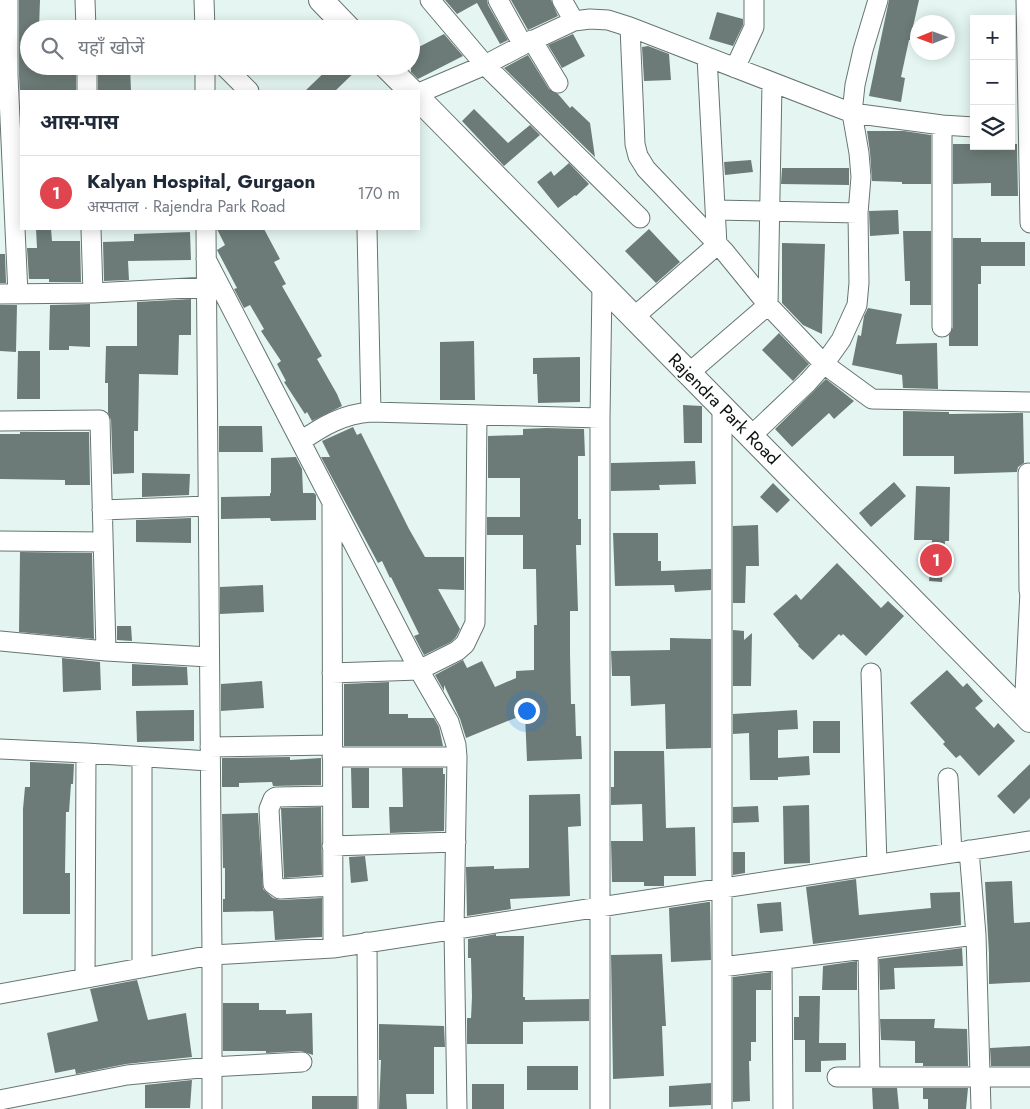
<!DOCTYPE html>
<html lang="hi">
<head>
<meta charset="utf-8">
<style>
	:root { --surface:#fff; --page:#f2f2f3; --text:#1f2937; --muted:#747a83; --line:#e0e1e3; --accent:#0b8043 }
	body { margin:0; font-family:Jost,"Noto Sans Devanagari",sans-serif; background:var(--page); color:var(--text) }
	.controls { position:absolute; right:15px; top:15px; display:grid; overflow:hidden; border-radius:0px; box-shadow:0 2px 12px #0003 }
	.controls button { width:45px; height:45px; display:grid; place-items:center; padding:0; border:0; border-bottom:1px solid var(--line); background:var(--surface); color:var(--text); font:25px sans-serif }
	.compass { position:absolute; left:910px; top:15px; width:45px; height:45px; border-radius:50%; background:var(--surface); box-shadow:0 2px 12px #0003; rotate:269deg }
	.you { position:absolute; left:526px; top:710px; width:18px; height:18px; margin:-12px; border:4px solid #fff; border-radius:50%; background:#1a73e8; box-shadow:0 0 0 8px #1a73e833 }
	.badge { display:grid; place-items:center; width:32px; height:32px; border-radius:50%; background:var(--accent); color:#fff; font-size:16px; font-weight:700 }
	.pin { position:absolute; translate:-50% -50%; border:2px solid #fff; box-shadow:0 1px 5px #0006 }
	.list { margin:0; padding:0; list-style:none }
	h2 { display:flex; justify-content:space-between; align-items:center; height:65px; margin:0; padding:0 20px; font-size:21px }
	h2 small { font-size:16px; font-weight:400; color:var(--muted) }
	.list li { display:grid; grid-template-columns:32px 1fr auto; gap:15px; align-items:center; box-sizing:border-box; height:75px; padding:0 20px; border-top:1px solid var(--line) }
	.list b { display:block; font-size:19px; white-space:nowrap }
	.list p { margin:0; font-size:16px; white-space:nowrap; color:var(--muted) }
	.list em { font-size:16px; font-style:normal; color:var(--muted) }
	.icon { flex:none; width:28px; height:28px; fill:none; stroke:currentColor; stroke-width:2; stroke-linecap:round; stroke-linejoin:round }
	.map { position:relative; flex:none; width:1030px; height:1109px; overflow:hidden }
	.search { position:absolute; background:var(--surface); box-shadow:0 2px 12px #0003; left:20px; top:20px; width:400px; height:55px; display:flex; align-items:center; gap:12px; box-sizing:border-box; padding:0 18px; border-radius:28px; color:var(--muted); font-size:19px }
	.panel { position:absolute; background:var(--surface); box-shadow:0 2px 12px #0003; left:20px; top:90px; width:400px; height:140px; border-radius:0px }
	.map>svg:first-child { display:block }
	.building { fill:#6c7b77 }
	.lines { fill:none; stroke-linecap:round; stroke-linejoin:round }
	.minor-casing { stroke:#667571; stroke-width:21 }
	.tertiary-casing { stroke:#667571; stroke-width:26 }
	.minor { stroke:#fff; stroke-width:19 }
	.tertiary { stroke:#fff; stroke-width:24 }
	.labels { text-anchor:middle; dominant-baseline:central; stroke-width:4; stroke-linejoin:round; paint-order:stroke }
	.street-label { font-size:18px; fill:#0b110f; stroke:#fff }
</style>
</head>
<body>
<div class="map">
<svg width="1030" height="1109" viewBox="0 0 1030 1109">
	<rect width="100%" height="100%" fill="#e5f6f2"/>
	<path class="building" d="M19,0H40L39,29H29V66H76V91H21V119L19,75Z
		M445,0H487L488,5L508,40L500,44L477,3L457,14Z
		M511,0H551L558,16L528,30Z
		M889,0H919L910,40H909L901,77L905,78L901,102L869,96Z
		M717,12L743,19V25L733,46L709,39Z
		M444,34L463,56L418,79L411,72V51Z
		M573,34L585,56L562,68L548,45Z
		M648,46L669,54L671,80L644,81L642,47Z
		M528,55L549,89L558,94L570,108L572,106L590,123L595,157L504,68Z
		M98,66H130L131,91H98Z
		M331,66H361L335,91H305Z
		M474,109L508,143L530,125L540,135L504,166L462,121Z
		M867,131H904L931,135V184H902V182L872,181L870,152Z
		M953,144H974V146H1011V144H1017L1018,196H991V183L953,184Z
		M751,160L753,172L725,175L724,162Z
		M569,163L589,184L576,196L575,195L558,208L537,182L551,171L554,176Z
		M782,168H849V185L781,184Z
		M898,210L899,234L870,236L869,211Z
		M36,229H51L52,241H80L81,282H49V279H29L27,248H37Z
		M217,229H264L280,259L274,262L286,284L282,286L322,356L317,359L337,394L342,406L312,421L307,412L305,414L284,382L286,381L277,364L281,361L261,331L264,329L250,305L244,308L234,289L237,288L217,250L225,245Z
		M649,229L680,262L656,283L625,251Z
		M903,231H931V305H910V281H905Z
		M190,232L191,260L128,261L129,280L104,281L103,242L134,241V234Z
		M953,238H981V242H1025V266H981V284H978V346H949V335L953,327Z
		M782,243L825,244L822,334L803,325L782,303Z
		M0,254H5L6,283H0Z
		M191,299V335H179L178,375L139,374L138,431H134V473L113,474L111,420L108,413V383H105L106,346H137V302Z
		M90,304V347L69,346V350H49L50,305Z
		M0,305H17L16,352L0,351Z
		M868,308L902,314L896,344L937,343L938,389L903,388L902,375L852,365L858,335L861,336L864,316Z
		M779,333L809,364L793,381L762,350Z
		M474,341L475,400H440V342Z
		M18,351H40V399H17Z
		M580,357V402L538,403L537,374H533V358Z
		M826,379L854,401L834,419L829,413L792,447L775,429Z
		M683,405L702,406V443H684Z
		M903,411L949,412V414L1023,413L1024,463L1018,467L1017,472L954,474V456H903Z
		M219,426H262L263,452H219Z
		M353,427L357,435L361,433L409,529L425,557H464V590L438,589L460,629L456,637L451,642L424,655L414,636L419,634L391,577L390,578L382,561L378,563L321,457H330L322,441Z
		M546,428L584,429L585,456H578V519H581V545H576L578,611H570V653L571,704H575L576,736H581L582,759L527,761L525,714L466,738L460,719L444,685V691L435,675L463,660L467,668L482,661L495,687L516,678V671L534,670V625H537L536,569H523V535H487V517H520V478H488V436L523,435V429Z
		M20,432H89L90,485H65V480L0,479V434H20Z
		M296,457L302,469L303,493H314L316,495V520L271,521L270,518L221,519V497L270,496V493H271V458Z
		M695,461L696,484L659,485L660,490L611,491V463Z
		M142,473L190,474L189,495L142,497Z
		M894,482L906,496L871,527L859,513Z
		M773,483L790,500L777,513L760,497Z
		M916,486L950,487L949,541H945L942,582L929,581L932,540H914Z
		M191,518V543L136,542V520Z
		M758,525L759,566H746L745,603H733V526Z
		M613,533H658V561H661V571L711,569V590L675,592L674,585L615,586Z
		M20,552L92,553L94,639L19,632Z
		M837,563L881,608L888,601L904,616L866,656L843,634L841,636L839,634L813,660L798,646L799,645L773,614L796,594L801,600Z
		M263,585L264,612L220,614V587Z
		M117,626H131L132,641L117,640Z
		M733,630L744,631V640L752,633L751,686H733Z
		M670,638L711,639V748L666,749L665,704L631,706L630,676H612L611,651L670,650Z
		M62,658L100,662L101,690L63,692Z
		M132,664L187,667L188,685L132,686Z
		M947,670L963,687L967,683L983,701L975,708L994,728L998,723L1015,741L979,776L960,755L956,758L943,744L945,742L910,703Z
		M262,681L264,708L221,711V684Z
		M389,682V714H408V718H434L439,727L443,746H344V684Z
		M194,710V741L137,742L136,711Z
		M797,710L798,729L778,730V758L809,756L810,775L778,777V780H750L749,733L733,734V714Z
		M813,721H840V753H813Z
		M614,751H664L666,828L695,827L696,876H664V886H644V882H612L611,841H643L642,804L611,805V787H614Z
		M290,757V760L321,758V785L273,786L272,782L239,783V787H222V758Z
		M30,762L74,764L73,784H71L69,812H66L65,873H70V914H23V809L25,787H30Z
		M1030,764V798L1014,814L997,796Z
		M351,768H369V808H352Z
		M402,768H443V774H445L444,831L390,833L389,807H403Z
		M580,794L581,826L568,827L570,896L510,899L511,909L467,916L466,867L494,866V869L529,868V795Z
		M809,805L810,863L784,864L783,806Z
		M758,806L759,822L733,823V807Z
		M321,807L322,875L284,878L281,808Z
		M258,813L263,889L273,898L280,900L322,898V937L275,940L273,911L223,912V899H225V868H223L222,814Z
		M733,852H745V873L733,875Z
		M365,856L368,881L351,883L349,857Z
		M856,879L859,915L931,908L930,893L960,892L961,925L813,944L806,887Z
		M1012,881L1014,923L1030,922V982L989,984V954L985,882Z
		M708,902H710L711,960L671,962L669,908Z
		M781,902L783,931L760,933L757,904Z
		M496,934V936H524L523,997H525V1000L589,999V1021L523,1022V1044H467V1018H471L472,997L471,958H468V939Z
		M962,948L963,966L894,968L895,989L880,990L879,959Z
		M662,954L666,1026H662L664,1076L613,1079L611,955Z
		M857,961V990H822L823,966Z
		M771,972V990H756V1042H751V1061H749L750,1101L733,1102V977Z
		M137,980L148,1020L186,1013L192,1057L126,1064L76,1074L75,1069L55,1073L47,1033L98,1021L90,989Z
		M799,996H820L819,1043H846V1060L821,1061V1072H805V1040H794V1017H799Z
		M223,1003H259V1010H286V1014L312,1013L313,1055L301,1051L266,1053V1051H223Z
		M880,1019H935L934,1028L967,1029L968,1066H923V1063H915V1041L881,1040Z
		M379,1024L444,1026L445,1047H434V1094H406L407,1109H379L381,1060H379Z
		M1030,1046V1066H991L990,1048Z
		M527,1066H578V1090H527Z
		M192,1080L190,1108H145V1085Z
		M711,1083V1105L669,1107V1086Z
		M472,1084H504V1109H472Z
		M872,1088H897L899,1109H873Z
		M923,1088H968L966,1109H928V1099H923Z
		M312,1096H357V1109H312Z"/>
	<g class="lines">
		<g class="minor-casing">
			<path id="minor" d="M8,0V75L18,294
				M85,0L86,29
				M204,0L205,29
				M430,0L485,65L640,218
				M498,0L523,45
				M562,0L574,21
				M1026,0L1030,223
				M630,27L635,144L638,156L646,169L724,251L768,305L824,364L872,399L1030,402
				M532,40L558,83
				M87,66V91
				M205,66V91
				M224,66L249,91
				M735,68L754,27V0
				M419,93L485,65L523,45L574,21L590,19L608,20L630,27L852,113L942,125L974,127
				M716,210L858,213
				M91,229L93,293
				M206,229L212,955V1109
				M367,229L371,412
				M206,259L419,670L449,722L456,745L457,757L454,929L457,1109
				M0,294L93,293L207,287
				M634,317L717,245L707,57
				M942,327V125
				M689,373L768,305L772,83
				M722,407V1109
				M0,421L100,420L106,651
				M751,436L808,382L824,364L841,340L857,305L859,283L858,213L861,177L859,153L852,113L855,85L863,50L878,0
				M301,441C323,426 343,414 371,412L600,418
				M1028,473L1029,591
				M332,505L333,948
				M102,510L208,506
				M0,541L103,542
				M0,641L106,651L209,657
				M332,673L419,670L457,651L465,644L475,623L477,415
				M871,673L877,864
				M1024,713L1030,591
				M210,747L332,745
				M0,749L86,753
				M142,757V968
				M332,757H457
				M948,778L952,853
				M332,846L456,842
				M969,850L976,935L981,1109
				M332,886L280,889L273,884L269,809L273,799L276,797L332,796
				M367,942L368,1109
				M868,949L870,1077
				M782,961L783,1109
				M722,967L976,935
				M85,978L86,753L209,761
				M0,994L212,955L333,948L1030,841
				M837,1077H1030
				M0,1100L127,1075L211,1067L302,1062
				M600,1109V418L602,285"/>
		</g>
		<g class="tertiary-casing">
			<path id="tertiary" d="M321,0L349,29
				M386,66L411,91
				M419,99L1030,720"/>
		</g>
		<use href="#minor" class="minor"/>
		<use href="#tertiary" class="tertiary"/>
	</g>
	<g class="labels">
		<g class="street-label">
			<text transform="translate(724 409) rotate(45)">Rajendra Park Road</text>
		</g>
	</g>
</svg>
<div class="controls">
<button>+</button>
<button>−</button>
<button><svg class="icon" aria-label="layers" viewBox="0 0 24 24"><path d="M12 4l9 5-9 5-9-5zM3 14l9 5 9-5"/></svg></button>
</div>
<svg class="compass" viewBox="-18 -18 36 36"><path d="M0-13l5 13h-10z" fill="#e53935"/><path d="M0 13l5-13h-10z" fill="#747a83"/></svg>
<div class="you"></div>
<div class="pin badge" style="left:936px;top:560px;background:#e0444e">1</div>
<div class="search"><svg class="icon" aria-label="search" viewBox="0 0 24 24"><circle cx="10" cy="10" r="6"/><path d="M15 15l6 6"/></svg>यहाँ खोजें</div>
<section class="panel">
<h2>आस-पास<small></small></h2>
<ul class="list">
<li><span class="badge" style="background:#e0444e">1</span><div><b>Kalyan Hospital, Gurgaon</b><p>अस्पताल · Rajendra Park Road</p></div><em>170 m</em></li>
</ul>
</section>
</div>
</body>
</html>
